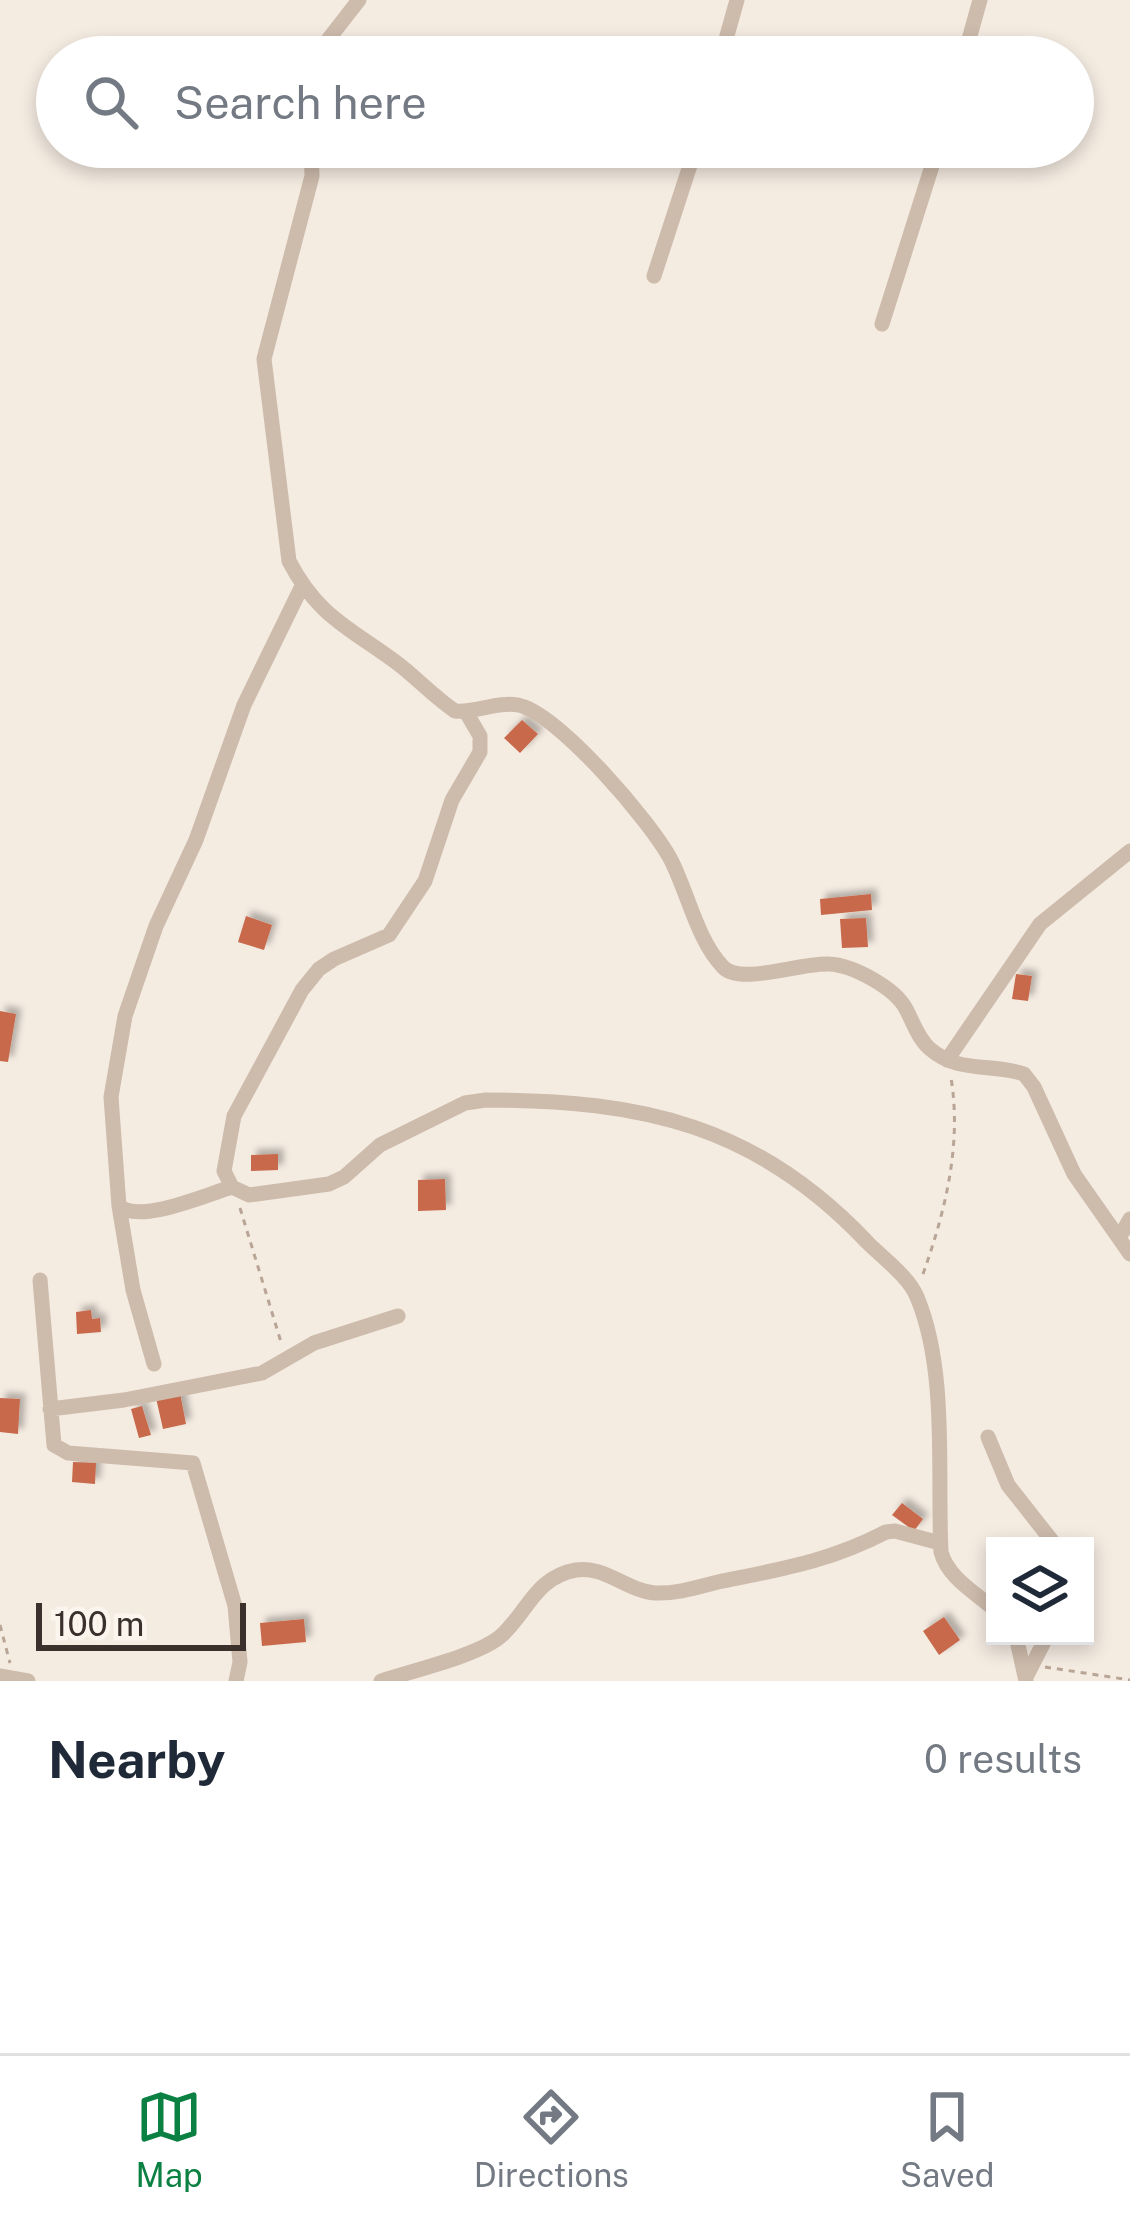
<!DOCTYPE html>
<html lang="en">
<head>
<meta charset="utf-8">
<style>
	:root { --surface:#fff; --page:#f6f6f7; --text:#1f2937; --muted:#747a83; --line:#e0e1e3; --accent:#0b8043 }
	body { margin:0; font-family:"Public Sans",sans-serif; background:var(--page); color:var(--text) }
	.controls { position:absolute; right:36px; bottom:36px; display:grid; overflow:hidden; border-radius:0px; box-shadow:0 6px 18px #0003 }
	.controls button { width:108px; height:108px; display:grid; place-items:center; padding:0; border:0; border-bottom:3px solid var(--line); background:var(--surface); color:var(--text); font:60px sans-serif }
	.scale { position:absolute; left:36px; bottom:30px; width:210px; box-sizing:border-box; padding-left:12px; border:6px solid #3b302b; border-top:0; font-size:33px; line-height:42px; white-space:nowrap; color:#3b302b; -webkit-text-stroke:9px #fbf5ee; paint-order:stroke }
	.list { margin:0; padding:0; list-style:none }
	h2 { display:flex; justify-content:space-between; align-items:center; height:156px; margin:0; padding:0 48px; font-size:51px }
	h2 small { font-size:39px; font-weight:400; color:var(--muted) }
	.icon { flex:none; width:66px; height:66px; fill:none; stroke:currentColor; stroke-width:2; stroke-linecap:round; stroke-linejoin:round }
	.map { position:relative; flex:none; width:1130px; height:1681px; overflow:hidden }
	.search { position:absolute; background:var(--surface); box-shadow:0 6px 18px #0003; left:36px; right:36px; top:36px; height:132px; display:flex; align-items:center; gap:30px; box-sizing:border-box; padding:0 42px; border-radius:66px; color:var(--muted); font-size:45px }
	.sheet { height:372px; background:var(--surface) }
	nav { display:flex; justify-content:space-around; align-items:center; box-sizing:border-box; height:168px; border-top:3px solid var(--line); background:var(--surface); font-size:33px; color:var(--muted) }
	nav a { display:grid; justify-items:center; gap:6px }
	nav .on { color:var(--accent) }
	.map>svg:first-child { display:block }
	.building { fill:#c8694b; filter:url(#shadow) }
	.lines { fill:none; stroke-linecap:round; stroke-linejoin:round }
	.path { stroke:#b9a596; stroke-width:3; stroke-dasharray:6 6; stroke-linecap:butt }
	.minor { stroke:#cdbbac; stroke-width:15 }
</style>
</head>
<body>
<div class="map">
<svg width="1130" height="1681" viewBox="0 0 1130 1681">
	<defs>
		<filter id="shadow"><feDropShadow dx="5.5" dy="-5.5" stdDeviation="3" flood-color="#0004"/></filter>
	</defs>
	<rect width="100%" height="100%" fill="#f4ebe1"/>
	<path class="building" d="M522,720L538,734L520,753L504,738Z
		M871,894L872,910L821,915L820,899Z
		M246,916L272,925L264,950L238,942Z
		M866,918L868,947L842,948L840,919Z
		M1016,974L1032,976L1028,1001L1012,999Z
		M0,1011L16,1014L8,1062L0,1061Z
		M278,1154V1170L251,1171V1155Z
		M445,1179L446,1210L418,1211V1180Z
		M91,1310L92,1319L100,1318L101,1332L77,1334L76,1312Z
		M180,1393L186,1424L163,1429L156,1398Z
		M0,1398L20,1399L18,1434L0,1432Z
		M142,1406L151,1435L139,1438L131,1409Z
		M73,1462L96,1463L95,1484L72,1482Z
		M902,1503L923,1519L914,1531L892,1515Z
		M944,1617L960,1640L939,1655L923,1631Z
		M304,1619L306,1642L262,1646L260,1623Z"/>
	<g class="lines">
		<path class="path" d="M240,1208L281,1342
			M923,1274C945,1212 962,1145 951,1078
			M0,1625L10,1663
			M1045,1667L1130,1680"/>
		<path class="minor" d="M322,57L327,41L359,0
			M721,57L737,0
			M964,57L980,0
			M311,147L312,176L264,359L289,561C318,617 350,628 397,663C417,678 434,697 455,711C477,713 497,701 518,705C558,713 652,823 671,860C688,893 697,940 723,967C741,986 801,962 829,964C853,965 895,988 906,1009C913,1022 918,1038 929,1048C958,1074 991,1063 1024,1074L1034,1087L1074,1174L1130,1254
			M654,276L696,147
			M882,324L938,147
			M466,712L480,736V752L452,800L425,881L389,935L334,959L319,969L302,990L234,1116L224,1171L232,1187L249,1195L329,1184L344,1177L380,1145L465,1103L486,1100C642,1100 757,1125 868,1243C883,1258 909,1277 917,1297C948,1371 937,1473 941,1552C948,1578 976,1593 995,1610
			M947,1060L1040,924L1130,851
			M232,1187C205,1195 140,1224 119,1206L111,1097L125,1016L156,926L196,840L244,705L302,586
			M119,1206L133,1290L154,1364
			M1119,1238L1130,1219
			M40,1280L54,1445L68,1453L193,1463L235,1606L240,1662L236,1681
			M50,1409L124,1400L262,1373L314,1343L398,1316
			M988,1437L1008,1485L1056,1546
			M1016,1636L1026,1681
			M0,1676L28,1681
			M1026,1677L1047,1636
			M381,1681C411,1671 481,1655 502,1635C528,1611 536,1577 576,1570C604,1565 627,1591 655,1593C676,1594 698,1587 718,1582C781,1569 828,1562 886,1532L895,1531L940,1543"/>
	</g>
</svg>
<div class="controls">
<button><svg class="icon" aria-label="layers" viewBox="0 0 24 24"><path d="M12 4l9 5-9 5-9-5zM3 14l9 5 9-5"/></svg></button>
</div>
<div class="scale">100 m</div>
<div class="search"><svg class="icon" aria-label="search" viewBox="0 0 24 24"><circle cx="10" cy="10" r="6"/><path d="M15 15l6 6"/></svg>Search here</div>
</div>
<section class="sheet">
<h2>Nearby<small>0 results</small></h2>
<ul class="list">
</ul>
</section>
<nav>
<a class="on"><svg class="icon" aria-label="map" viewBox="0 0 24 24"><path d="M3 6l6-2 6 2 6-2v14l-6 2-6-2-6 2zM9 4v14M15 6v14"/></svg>Map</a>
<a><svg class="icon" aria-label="directions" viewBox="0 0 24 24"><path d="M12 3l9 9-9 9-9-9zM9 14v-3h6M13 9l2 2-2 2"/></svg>Directions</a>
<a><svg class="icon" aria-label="saved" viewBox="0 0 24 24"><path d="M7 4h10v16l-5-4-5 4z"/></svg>Saved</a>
</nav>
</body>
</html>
